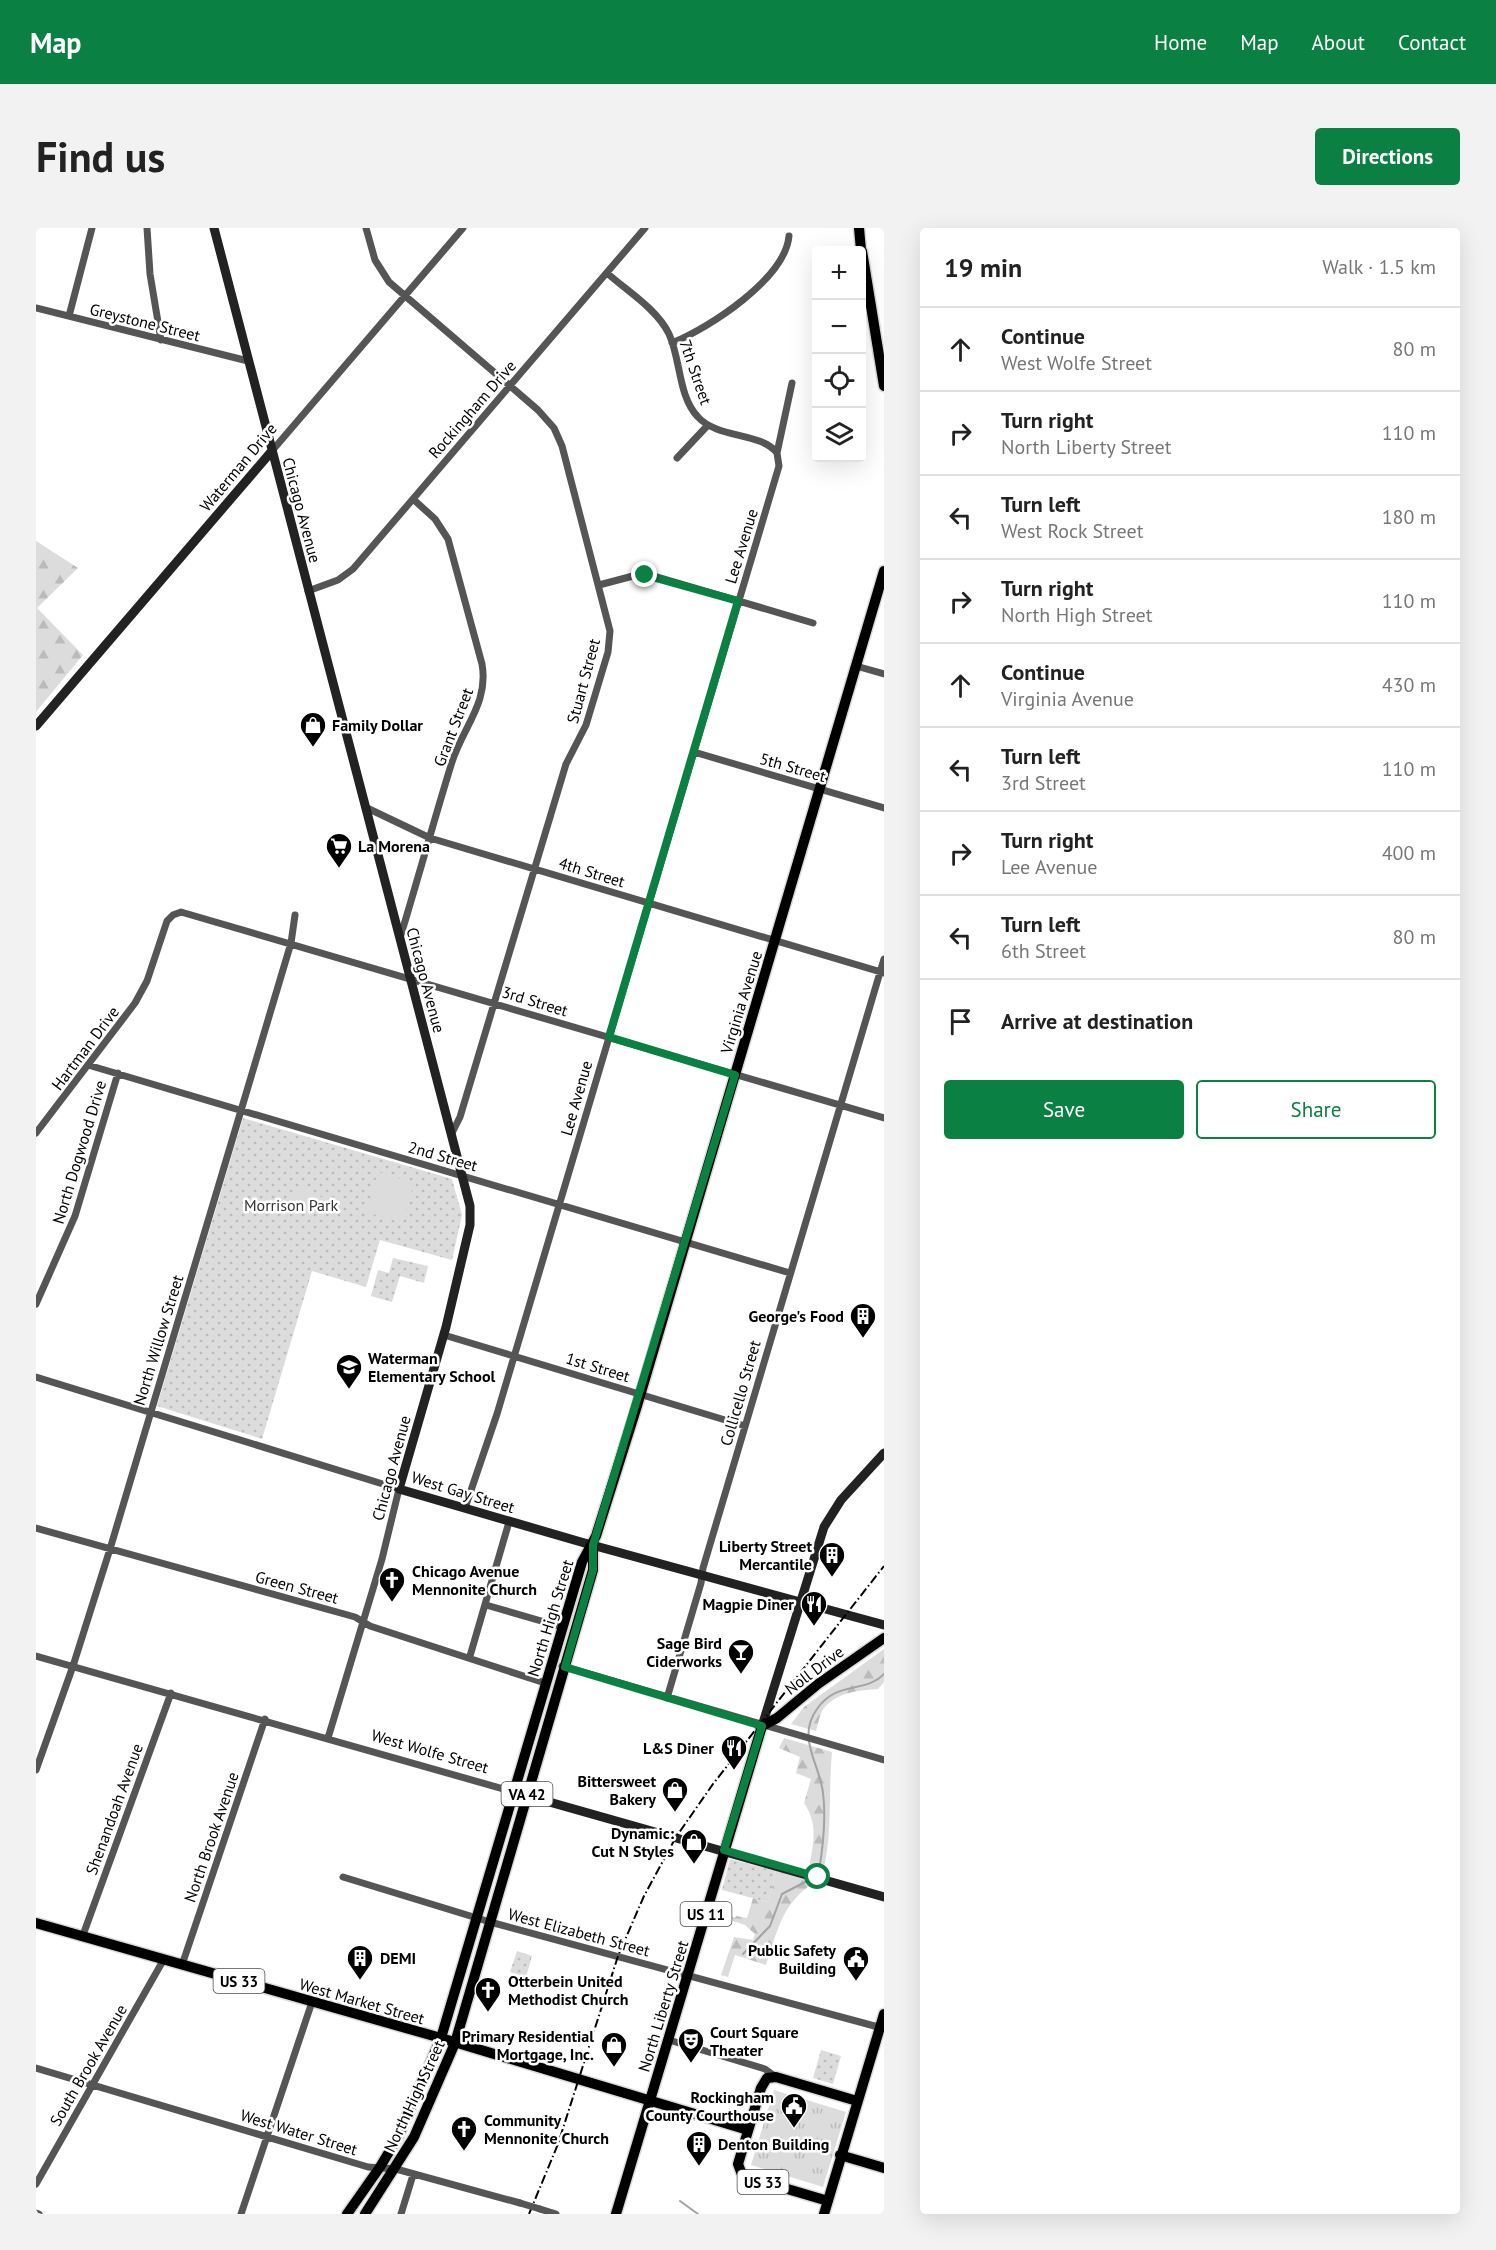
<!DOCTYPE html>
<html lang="en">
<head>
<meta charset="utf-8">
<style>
	:root { --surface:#fff; --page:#f2f2f2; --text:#222; --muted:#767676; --line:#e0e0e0; --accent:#0b8043 }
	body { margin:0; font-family:"PT Sans",sans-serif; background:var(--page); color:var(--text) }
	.controls { position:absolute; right:18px; top:18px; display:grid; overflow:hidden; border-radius:6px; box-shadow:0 6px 24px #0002 }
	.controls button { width:54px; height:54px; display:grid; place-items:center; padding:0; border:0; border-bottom:2px solid var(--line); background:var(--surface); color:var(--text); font:30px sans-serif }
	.stop { position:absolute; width:18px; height:18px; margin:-14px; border:4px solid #0b8043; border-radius:50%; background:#fff }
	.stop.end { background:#0b8043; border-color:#fff; box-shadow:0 2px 6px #0008 }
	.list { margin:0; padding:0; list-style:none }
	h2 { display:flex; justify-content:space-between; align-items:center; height:78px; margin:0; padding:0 24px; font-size:26px }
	h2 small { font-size:20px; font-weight:400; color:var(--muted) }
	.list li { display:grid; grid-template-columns:39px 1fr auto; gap:18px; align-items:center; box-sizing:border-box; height:84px; padding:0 24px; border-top:2px solid var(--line) }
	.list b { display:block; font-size:22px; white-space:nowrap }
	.list p { margin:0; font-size:20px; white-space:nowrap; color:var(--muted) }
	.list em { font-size:20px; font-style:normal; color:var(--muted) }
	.actions { display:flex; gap:12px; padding:18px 24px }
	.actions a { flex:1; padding:14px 0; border:2px solid var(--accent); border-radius:6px; text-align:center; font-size:21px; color:var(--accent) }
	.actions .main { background:var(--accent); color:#fff }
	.icon { flex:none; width:33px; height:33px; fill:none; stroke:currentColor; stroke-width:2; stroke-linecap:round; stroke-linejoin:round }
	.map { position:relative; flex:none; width:848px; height:1986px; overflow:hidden; border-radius:6px }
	header { display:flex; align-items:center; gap:36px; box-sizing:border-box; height:84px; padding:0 30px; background:var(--accent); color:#fff }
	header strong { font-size:28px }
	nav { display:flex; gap:33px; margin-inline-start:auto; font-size:21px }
	.intro { display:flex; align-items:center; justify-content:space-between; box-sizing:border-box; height:144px; padding:0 36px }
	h1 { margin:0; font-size:42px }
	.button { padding:15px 27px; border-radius:6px; background:var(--accent); color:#fff; font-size:21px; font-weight:700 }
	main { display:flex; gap:36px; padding:0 36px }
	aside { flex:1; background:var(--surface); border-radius:6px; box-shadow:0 6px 24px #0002 }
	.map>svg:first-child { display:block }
	.grass { fill:url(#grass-tufts) }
	.forest { fill:url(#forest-firs) }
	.park { fill:url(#park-dots) }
	.pitch { fill:#dcdcdc }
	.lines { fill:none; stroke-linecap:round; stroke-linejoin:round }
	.stream { stroke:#a3a3a3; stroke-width:2 }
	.primary-casing { stroke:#dbdbdb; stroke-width:13 }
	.street { stroke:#555; stroke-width:7 }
	.secondary { stroke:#222; stroke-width:9 }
	.primary { stroke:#000; stroke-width:10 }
	.rail { stroke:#000; stroke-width:2; stroke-dasharray:9 3 1.5 3; stroke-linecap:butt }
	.street-bridge { stroke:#555; stroke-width:7 }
	.route { stroke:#0b8043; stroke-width:8 }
	.labels { text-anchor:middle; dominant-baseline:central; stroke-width:5; stroke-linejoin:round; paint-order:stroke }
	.shield { fill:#fff; stroke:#4c4c4c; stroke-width:1.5 }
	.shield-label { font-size:15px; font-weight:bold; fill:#000 }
	.street-label { font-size:16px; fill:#000; stroke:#fff }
	.poi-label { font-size:16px; font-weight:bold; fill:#000; stroke:#fff; text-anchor:end }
	.park-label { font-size:16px; fill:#333; stroke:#fff }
</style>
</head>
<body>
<header>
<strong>Map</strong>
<nav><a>Home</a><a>Map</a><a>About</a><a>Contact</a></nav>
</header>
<div class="intro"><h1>Find us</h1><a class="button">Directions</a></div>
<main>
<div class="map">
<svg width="848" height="1986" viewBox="0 0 848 1986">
	<defs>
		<pattern id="grass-tufts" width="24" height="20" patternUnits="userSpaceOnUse" patternTransform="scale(1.5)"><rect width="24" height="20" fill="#dcdcdc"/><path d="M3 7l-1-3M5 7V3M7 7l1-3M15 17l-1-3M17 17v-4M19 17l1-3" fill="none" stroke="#bbb"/></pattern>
		<pattern id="forest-firs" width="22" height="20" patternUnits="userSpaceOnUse" patternTransform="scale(1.5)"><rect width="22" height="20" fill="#dcdcdc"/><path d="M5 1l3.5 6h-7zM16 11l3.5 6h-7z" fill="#bbb"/></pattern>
		<pattern id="park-dots" width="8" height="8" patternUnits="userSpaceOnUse" patternTransform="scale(1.5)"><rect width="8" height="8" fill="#dcdcdc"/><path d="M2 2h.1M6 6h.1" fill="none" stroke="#bbb" stroke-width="1.8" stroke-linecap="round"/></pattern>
	</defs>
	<rect width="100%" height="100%" fill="#fff"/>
	<path class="grass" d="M738,1862L810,1884L787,1959L715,1937Z"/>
	<path class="forest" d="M0,313L42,340L1,380L47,427L0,484Z
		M848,1421V1454L842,1461C824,1462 801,1464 788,1480C784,1485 782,1496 780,1503L755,1496L768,1479Z
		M748,1510L796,1524C792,1565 797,1605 787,1644L773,1640C777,1616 783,1597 768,1575L775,1551L760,1545L764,1529L743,1520Z
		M740,1643L779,1654C746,1675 742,1701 730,1737L699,1727L692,1749L685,1747L698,1709L717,1712L719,1706L709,1697L681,1688V1685L699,1690L700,1688L711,1690L717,1670L732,1674Z"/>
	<path class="park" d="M207,890L416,951L426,987L416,1032L344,1012L330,1059L276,1043L226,1211L121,1178Z
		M357,1030L392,1038L388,1055L364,1048L356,1074L335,1068L342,1042L353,1045Z
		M694,1631L740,1643L732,1674L686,1662Z
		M481,1723L496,1728L490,1749L474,1744Z
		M785,1822L805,1828L797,1856L777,1850Z"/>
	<path class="pitch" d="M342,944L378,955L366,995L330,984Z
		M265,958L291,972L284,986L258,972Z"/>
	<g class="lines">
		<path class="stream" d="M780,1646L783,1643C787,1619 790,1589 787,1565C784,1536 760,1510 781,1481C801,1452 829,1466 848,1446
			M707,1726L734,1698L746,1666L773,1652
			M644,1973L662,1986"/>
		<g class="primary-casing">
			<path id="primary" d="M823,0L825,22
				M826,23L848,158
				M0,1695L405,1810L712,1902
				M804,1927L848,1940
				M792,1973L711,1949L705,1944L702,1936L725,1860L731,1850L740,1849L821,1873
				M311,1986L344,1939L362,1909L405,1810L546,1334L560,1308L601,1178L848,343
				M329,1986L378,1909L419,1815L557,1342V1318
				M580,1986L726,1498L741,1490L782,1456L848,1410
				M788,1986L848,1786"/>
		</g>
		<path class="street" d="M111,0L114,46L125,112
			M330,0L339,32L353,54L502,182L518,200L526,218L574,403L572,424L550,497L530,536L424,889L415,907
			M571,45C591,63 621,81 633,106C645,132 642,168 662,189C682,211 725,204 741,225
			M0,80L212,133
			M33,88L56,0
			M636,115C673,100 749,51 753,8
			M235,224L427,0
			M641,230L672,197
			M563,357L597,348H618L777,395
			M272,363L302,352L317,341L609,0
			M820,438L848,446
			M658,524L848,580
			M329,579L394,610L848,745
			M364,710C382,651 398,592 416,534C427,499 453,475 446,436L412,311L399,291L377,271
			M52,837L754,1045
			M0,905L99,775L111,753L131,693L137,687L145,684L848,890
			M0,1076L39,988L82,845
			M408,1107L709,1198
			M0,1149L363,1261L346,1331L292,1510
			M429,1280L461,1186L743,238L741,225L756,155
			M0,1300L319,1389L334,1398L509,1455
			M450,1377L526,1399
			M0,1428L478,1564
			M434,1428L473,1294
			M526,1438L848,1532
			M631,1470L665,1355L667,1340L848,731
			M0,1542L37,1438L74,1321L255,715L259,687
			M307,1649L454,1694L846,1800
			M47,1707L135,1465
			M146,1737L229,1491
			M633,1812L729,1841L740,1849
			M0,1840L332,1939L360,1941L484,1975
			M0,1956L128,1731
			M504,1981L520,1986
			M0,1985L3,1986
			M205,1986L276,1774
			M365,1986L377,1947"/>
		<path class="secondary" d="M178,0L434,978V997L410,1099L363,1261L545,1314L848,1397
			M0,498L235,224
			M726,1498L788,1299L805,1272L848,1225
			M478,1564L848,1669"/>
		<use href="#primary" class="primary"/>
		<path class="rail" d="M493,1986L522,1916L582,1728L608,1668L640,1609L677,1556L848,1338"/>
		<path class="street-bridge" d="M484,1975L504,1981"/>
	</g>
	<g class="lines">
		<path class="route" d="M609,347L702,373L573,809L699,847L557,1317V1342L529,1439L726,1498L688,1622L782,1649"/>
	</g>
	<defs>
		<g id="shop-pin" transform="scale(1.35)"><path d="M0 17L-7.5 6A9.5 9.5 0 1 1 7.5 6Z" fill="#000" stroke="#fff"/><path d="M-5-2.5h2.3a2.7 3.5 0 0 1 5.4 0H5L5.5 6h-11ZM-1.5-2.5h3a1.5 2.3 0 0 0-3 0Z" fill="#fff"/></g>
		<g id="supermarket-pin" transform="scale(1.35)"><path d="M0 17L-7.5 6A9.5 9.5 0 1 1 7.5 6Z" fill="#000" stroke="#fff"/><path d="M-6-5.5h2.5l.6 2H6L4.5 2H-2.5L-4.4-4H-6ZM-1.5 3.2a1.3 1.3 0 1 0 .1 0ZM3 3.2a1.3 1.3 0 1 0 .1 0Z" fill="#fff"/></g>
		<g id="building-pin" transform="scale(1.35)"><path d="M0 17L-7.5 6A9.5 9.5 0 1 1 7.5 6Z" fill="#000" stroke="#fff"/><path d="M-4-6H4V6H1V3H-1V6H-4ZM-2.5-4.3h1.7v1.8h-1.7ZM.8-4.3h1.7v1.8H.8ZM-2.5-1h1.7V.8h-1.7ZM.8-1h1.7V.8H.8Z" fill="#fff"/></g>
		<g id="school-pin" transform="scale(1.35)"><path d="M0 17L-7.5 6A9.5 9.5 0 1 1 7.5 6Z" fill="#000" stroke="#fff"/><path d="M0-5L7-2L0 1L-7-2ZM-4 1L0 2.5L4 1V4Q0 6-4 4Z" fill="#fff"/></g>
		<g id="church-pin" transform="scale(1.35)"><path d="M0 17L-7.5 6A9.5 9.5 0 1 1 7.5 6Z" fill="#000" stroke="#fff"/><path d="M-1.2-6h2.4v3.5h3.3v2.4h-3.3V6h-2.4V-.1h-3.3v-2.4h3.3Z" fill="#fff"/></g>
		<g id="restaurant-pin" transform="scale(1.35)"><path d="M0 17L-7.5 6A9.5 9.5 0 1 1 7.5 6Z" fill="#000" stroke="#fff"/><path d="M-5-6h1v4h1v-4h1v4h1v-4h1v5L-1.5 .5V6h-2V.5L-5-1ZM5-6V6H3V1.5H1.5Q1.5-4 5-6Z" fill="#fff"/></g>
		<g id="bar-pin" transform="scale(1.35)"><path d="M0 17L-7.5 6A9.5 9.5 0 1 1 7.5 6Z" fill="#000" stroke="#fff"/><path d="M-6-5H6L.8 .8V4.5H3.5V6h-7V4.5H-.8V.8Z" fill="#fff"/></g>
		<g id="civic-pin" transform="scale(1.35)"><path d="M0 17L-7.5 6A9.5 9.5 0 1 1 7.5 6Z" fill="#000" stroke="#fff"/><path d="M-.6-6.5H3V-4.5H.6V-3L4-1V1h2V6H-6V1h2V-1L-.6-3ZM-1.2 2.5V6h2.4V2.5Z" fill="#fff"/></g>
		<g id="theatre-pin" transform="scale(1.35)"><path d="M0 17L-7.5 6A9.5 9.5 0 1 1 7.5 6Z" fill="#000" stroke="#fff"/><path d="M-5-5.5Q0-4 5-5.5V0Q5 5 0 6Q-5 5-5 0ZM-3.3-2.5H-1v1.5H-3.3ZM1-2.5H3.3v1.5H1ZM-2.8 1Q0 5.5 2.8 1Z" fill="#fff"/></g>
	</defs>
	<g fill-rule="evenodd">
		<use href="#shop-pin" x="277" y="497"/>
		<use href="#supermarket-pin" x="303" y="618"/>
		<use href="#building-pin" x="827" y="1088"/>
		<use href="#school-pin" x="313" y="1139"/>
		<use href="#building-pin" x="796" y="1327"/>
		<use href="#church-pin" x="356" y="1352"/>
		<use href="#restaurant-pin" x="778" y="1376"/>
		<use href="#bar-pin" x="705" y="1424"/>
		<use href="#restaurant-pin" x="698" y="1520"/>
		<use href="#shop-pin" x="639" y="1562"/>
		<use href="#shop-pin" x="658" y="1614"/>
		<use href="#building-pin" x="324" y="1730"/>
		<use href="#civic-pin" x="820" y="1731"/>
		<use href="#church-pin" x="452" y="1762"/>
		<use href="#theatre-pin" x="655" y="1813"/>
		<use href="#shop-pin" x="578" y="1817"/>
		<use href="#civic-pin" x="758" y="1878"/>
		<use href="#church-pin" x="428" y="1901"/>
		<use href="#building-pin" x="663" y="1916"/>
	</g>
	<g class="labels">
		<g class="shield">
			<rect x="465.5" y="1554" width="51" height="24" rx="4.5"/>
			<rect x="644.5" y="1674" width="51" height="24" rx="4.5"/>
			<rect x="177.5" y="1741" width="51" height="24" rx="4.5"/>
			<rect x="701.5" y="1942" width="51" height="24" rx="4.5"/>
		</g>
		<g class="shield-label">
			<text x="491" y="1566">VA 42</text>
			<text x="670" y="1686">US 11</text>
			<text x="203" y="1753">US 33</text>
			<text x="727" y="1954">US 33</text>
		</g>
		<g class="street-label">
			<text transform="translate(109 94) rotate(14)">Greystone Street</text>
			<text transform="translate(660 144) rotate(71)">7th Street</text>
			<text transform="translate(436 181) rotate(-49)">Rockingham Drive</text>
			<text transform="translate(202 239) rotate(-50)">Waterman Drive</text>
			<text transform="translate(266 282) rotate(75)">Chicago Avenue</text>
			<text transform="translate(705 318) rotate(-73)">Lee Avenue</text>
			<text transform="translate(547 453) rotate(-75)">Stuart Street</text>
			<text transform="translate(417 499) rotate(-69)">Grant Street</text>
			<text transform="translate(757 539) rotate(16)">5th Street</text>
			<text transform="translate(556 644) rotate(17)">4th Street</text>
			<text transform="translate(390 752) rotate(75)">Chicago Avenue</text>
			<text transform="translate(499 773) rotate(17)">3rd Street</text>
			<text transform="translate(705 774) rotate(-73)">Virginia Avenue</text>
			<text transform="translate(49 820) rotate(-53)">Hartman Drive</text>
			<text transform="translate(540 870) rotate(-74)">Lee Avenue</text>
			<text transform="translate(43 924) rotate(-73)">North Dogwood Drive</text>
			<text transform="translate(407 928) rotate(16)">2nd Street</text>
			<text transform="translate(122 1112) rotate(-73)">North Willow Street</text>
			<text transform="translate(562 1139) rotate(17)">1st Street</text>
			<text transform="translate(704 1165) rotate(-74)">Collicello Street</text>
			<text transform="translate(355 1240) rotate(-75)">Chicago Avenue</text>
			<text transform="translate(427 1264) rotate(17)">West Gay Street</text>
			<text transform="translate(261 1359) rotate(15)">Green Street</text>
			<text transform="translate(514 1390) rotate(-73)">North High Street</text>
			<text transform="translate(778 1442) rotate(-37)">Noll Drive</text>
			<text transform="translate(394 1523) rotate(16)">West Wolfe Street</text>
			<text transform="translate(78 1581) rotate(-70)">Shenandoah Avenue</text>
			<text transform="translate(175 1609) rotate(-71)">North Brook Avenue</text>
			<text transform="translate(543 1704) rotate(15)">West Elizabeth Street</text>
			<text transform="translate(326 1773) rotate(16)">West Market Street</text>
			<text transform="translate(627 1778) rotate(-73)">North Liberty Street</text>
			<text transform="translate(52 1837) rotate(-60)">South Brook Avenue</text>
			<text transform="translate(378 1868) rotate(-65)">North High Street</text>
			<text transform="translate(263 1904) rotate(17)">West Water Street</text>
		</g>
		<g class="poi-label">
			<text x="296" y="497" text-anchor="start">Family Dollar</text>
			<text x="322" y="618" text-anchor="start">La Morena</text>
			<text x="808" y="1088">George's Food</text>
			<text x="332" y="1130" text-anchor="start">Waterman<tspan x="332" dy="18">Elementary School</tspan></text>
			<text x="776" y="1318">Liberty Street<tspan x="776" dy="18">Mercantile</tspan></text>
			<text x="376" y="1343" text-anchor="start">Chicago Avenue<tspan x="376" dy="18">Mennonite Church</tspan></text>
			<text x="758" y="1376">Magpie Diner</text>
			<text x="686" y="1415">Sage Bird<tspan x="686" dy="18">Ciderworks</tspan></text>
			<text x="678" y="1520">L&amp;S Diner</text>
			<text x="620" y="1553">Bittersweet<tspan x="620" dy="18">Bakery</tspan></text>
			<text x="638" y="1605">Dynamic:<tspan x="638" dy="18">Cut N Styles</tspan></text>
			<text x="800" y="1722">Public Safety<tspan x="800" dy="18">Building</tspan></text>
			<text x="344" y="1730" text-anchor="start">DEMI</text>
			<text x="472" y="1753" text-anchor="start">Otterbein United<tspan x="472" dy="18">Methodist Church</tspan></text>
			<text x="674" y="1804" text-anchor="start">Court Square<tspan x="674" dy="18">Theater</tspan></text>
			<text x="558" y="1808">Primary Residential<tspan x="558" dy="18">Mortgage, Inc.</tspan></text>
			<text x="738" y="1869">Rockingham<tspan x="738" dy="18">County Courthouse</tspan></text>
			<text x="448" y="1892" text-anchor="start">Community<tspan x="448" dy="18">Mennonite Church</tspan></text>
			<text x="682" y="1916" text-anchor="start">Denton Building</text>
		</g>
		<g class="park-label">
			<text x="255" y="977">Morrison Park</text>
		</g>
	</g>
</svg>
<div class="controls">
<button>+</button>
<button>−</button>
<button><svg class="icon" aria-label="locate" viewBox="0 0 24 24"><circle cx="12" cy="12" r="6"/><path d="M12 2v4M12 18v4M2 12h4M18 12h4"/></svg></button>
<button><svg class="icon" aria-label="layers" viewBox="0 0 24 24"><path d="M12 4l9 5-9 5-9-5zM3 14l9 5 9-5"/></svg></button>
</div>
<div class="stop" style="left:782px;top:1649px"></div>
<div class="stop end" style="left:609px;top:347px"></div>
</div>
<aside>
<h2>19 min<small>Walk · 1.5 km</small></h2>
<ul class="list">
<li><svg class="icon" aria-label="ahead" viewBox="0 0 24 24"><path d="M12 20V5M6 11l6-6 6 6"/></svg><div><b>Continue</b><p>West Wolfe Street</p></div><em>80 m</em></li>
<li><svg class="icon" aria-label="right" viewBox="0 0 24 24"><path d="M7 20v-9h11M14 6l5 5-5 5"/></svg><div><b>Turn right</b><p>North Liberty Street</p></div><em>110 m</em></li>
<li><svg class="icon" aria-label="left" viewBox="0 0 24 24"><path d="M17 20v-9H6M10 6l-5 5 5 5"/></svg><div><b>Turn left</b><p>West Rock Street</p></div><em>180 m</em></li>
<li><svg class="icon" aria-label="right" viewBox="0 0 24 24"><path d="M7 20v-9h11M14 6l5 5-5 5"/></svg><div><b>Turn right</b><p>North High Street</p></div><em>110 m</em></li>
<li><svg class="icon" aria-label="ahead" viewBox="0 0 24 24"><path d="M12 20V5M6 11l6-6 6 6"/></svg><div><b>Continue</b><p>Virginia Avenue</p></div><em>430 m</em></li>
<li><svg class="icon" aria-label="left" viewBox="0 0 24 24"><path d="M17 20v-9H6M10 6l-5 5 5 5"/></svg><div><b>Turn left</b><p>3rd Street</p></div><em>110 m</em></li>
<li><svg class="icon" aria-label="right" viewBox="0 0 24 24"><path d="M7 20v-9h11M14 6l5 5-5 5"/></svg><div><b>Turn right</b><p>Lee Avenue</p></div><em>400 m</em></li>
<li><svg class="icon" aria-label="left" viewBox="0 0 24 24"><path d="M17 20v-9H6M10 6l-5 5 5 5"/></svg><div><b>Turn left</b><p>6th Street</p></div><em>80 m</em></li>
<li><svg class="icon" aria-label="arrive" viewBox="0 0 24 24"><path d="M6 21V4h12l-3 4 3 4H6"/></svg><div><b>Arrive at destination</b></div></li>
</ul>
<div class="actions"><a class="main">Save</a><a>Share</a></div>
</aside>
</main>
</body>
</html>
